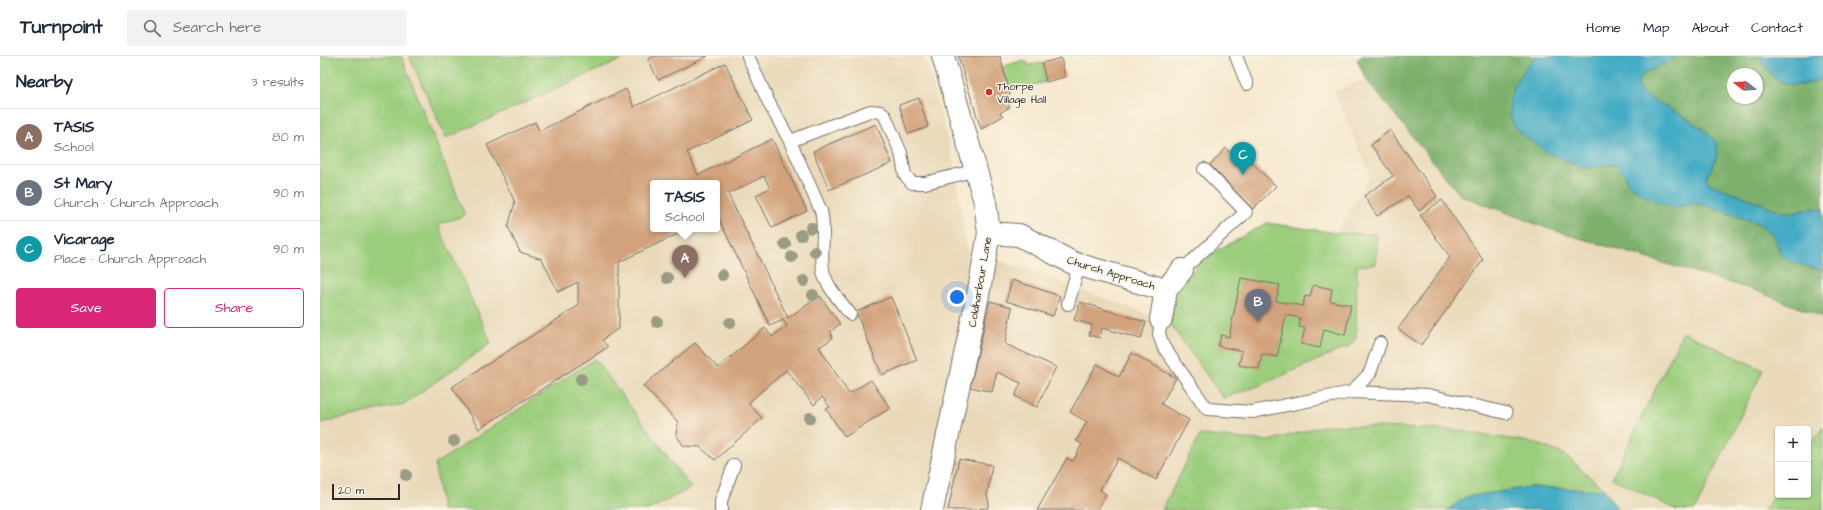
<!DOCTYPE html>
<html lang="en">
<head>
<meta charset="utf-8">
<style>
	:root { --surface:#fff; --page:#f2f2f3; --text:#1f2937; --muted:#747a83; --line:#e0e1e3; --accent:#db2777 }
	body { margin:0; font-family:"Architects Daughter",sans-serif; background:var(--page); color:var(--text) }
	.controls { position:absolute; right:12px; bottom:12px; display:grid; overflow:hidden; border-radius:4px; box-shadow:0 1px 3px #0004 }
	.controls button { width:36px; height:36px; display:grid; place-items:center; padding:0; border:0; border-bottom:1px solid var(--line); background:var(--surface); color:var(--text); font:20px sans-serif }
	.compass { position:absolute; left:1407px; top:12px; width:36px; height:36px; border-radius:50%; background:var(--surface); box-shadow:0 1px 3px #0004; rotate:287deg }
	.scale { position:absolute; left:12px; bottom:10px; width:68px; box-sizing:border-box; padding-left:4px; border:2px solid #2b2b2b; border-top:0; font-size:11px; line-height:14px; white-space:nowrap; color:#2b2b2b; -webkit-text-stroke:3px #fcf5e5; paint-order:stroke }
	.you { position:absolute; left:637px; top:241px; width:14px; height:14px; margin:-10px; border:3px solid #fff; border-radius:50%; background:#1a73e8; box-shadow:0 0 0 6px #1a73e833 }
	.badge { display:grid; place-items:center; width:26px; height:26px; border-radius:50%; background:var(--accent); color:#fff; font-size:13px; font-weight:700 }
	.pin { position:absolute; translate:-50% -33px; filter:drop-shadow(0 1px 2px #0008) }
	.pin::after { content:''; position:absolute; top:21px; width:14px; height:12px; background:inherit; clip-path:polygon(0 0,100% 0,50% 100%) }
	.popup { position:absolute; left:330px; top:124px; width:70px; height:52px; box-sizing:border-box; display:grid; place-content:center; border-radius:4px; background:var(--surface); filter:drop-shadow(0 1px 3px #0005); font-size:13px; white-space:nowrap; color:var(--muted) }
	.popup b { font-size:15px; color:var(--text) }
	.popup::after { content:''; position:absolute; left:50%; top:100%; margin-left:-8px; border:8px solid transparent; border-top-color:var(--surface) }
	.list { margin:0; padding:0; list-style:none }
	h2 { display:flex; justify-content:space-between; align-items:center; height:52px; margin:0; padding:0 16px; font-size:17px }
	h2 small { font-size:13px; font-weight:400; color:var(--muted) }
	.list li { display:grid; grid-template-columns:26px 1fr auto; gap:12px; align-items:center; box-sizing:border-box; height:56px; padding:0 16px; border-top:1px solid var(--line) }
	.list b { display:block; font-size:15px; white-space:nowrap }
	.list p { margin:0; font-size:13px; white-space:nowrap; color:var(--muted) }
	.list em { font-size:13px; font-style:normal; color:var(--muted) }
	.actions { display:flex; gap:8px; padding:12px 16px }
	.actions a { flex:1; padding:9px 0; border:1px solid var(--accent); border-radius:4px; text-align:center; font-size:14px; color:var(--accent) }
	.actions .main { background:var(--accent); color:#fff }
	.icon { flex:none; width:22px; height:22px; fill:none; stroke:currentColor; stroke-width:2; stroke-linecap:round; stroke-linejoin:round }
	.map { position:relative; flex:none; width:1503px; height:454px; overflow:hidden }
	header { display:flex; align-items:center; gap:24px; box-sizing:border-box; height:56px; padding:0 20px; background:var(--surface); border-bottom:1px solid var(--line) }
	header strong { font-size:19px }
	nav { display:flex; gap:22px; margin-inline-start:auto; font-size:14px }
	.search { width:280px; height:36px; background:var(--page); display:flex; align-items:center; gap:10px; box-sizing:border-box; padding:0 14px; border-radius:4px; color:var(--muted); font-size:15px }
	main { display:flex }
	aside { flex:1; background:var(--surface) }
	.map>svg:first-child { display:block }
	.built { fill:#e9d9ba; fill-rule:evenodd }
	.green { fill:#9bcd7d; stroke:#637c54 }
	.forest { fill:#7cb06c; stroke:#546e4c; fill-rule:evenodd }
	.water { fill:#45acc5; stroke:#386c78 }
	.building { fill:#d2a27c }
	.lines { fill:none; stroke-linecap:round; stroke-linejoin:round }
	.service-casing { stroke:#726e65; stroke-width:14 }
	.minor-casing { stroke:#726e65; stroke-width:24 }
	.service { stroke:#fff; stroke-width:12 }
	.minor { stroke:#fff; stroke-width:22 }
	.tree { fill:#999b83 }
	.poi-dot { fill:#c8321e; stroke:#fcf5e5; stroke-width:1.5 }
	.labels { text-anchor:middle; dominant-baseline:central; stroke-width:3; stroke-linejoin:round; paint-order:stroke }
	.poi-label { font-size:11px; fill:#2b2b2b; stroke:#fcf5e5; text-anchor:start }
	.street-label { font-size:11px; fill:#2b2b2b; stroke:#fcf5e5 }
</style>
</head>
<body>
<header>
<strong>Turnpoint</strong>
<div class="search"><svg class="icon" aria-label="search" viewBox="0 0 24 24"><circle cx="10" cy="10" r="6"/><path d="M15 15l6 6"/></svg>Search here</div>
<nav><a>Home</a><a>Map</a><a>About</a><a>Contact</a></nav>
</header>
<main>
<aside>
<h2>Nearby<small>3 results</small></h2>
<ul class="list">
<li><span class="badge" style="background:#8d6e63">A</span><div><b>TASIS</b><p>School</p></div><em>80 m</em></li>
<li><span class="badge" style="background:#6b7280">B</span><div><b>St Mary</b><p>Church · Church Approach</p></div><em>90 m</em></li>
<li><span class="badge" style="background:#0f9aa8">C</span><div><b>Vicarage</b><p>Place · Church Approach</p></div><em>90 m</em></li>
</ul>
<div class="actions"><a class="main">Save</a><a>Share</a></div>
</aside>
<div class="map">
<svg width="1503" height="454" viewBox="0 0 1503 454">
	<rect width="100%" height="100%" fill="#fcf5e5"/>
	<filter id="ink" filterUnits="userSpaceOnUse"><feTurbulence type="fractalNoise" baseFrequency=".025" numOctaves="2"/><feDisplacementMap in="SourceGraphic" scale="8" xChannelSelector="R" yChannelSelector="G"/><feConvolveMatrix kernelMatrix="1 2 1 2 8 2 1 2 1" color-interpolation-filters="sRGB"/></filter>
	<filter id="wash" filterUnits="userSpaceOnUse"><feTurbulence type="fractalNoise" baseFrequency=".012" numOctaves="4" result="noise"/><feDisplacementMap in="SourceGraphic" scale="16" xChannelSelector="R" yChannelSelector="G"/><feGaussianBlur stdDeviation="0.9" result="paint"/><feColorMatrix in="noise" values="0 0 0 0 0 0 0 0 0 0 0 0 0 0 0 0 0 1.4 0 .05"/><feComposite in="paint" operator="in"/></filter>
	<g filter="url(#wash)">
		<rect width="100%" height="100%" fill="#f6e9d0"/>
		<path class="built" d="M0,0H605L634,108L647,194L697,210L849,266L903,342L941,329L1029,290L1036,282L1037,210L1057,178L1017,177L1050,119L1014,35L1046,23L1140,139L1434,234L1503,261V454H0ZM333,127H397V173H333ZM1458,373H1488V439H1458Z"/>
		<path class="green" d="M0,0H81L145,159L118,169L171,287L84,348L0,367Z
			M89,0H309L126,82Z
			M703,4L706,5L709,9L722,7L726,26L689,34L682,11Z
			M947,167L1017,177L1057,178L1056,208L1037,210L1036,282L1029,290L941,329L903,342L849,266L858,233L883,202Z
			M1363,276L1443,314L1375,454H1357L1292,422Z
			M275,303L371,432L328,454H122L115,408Z
			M1007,369L1133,374L1216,387L1245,399L1285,434L1210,431L1146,441L1127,454H842L880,379L948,385Z
			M1503,371V454H1444L1458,434V439H1488V392Z"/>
		<path class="forest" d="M1042,0H1215L1194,29L1268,112L1290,108L1298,110L1305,118L1308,128L1329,142L1355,152L1372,147L1385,149L1440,168L1454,180L1461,199L1491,212L1503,214V261L1434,234L1229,173L1140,139L1046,23L1037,4Z
			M1358,0H1438C1457,30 1470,36 1503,22V155C1493,148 1484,155 1473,157C1470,157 1466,156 1463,156L1390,128L1386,123L1396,103L1383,73L1322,38L1316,28L1321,19ZM1413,18H1437V42H1413Z"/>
		<path class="water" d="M1215,0H1358L1322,19L1317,28L1322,38C1337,46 1395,74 1397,90C1399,102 1391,113 1386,122L1390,128L1463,156C1466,156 1470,157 1473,157C1484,155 1493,148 1503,155V214L1473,207L1461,199L1454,180L1440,168L1385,149L1372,147L1355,152L1329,142L1308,128L1305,118L1298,110L1290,108L1268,112L1257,110L1229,97L1202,79L1194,70L1190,60L1189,45L1194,29Z
			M1438,0H1503V22C1470,36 1457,30 1438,0Z
			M1210,431L1285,434L1298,454H1127L1146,441Z"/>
		<g id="blocks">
			<path class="building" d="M335,0H388L338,24L328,3Z
				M638,0H680L690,39L685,40L690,51L680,57L683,60L661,73Z
				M741,2L745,21L726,26L722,7Z
				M405,7L433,64L367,96L378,119L452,83L487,155L452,172L436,139L450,132L444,120L408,138L468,262L500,240L520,268L511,275L512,283L499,291L529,338L551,324L570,352L525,381L506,353L510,351L502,341L494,349L466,314L428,347L442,362L395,404L380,391L364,390L356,379L358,366L323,330L375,287L398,312L445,272L452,281L467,270L463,264L450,270L397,159V127H333V173H368L299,206V272L282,284L288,291L159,373L132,331L258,250V226L238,236L222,203L200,196L188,171L195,146L167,89L215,66L219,75L306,33L314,51Z
				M599,42L608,71L588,78L579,49Z
				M556,68L572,107L509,134L493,95Z
				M1070,74L1117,140L1099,155L1088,140L1057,160L1044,140L1073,120L1051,89Z
				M906,92L920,107L926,101L956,130L933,153L890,109Z
				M1122,144L1163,204L1101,289L1078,273L1130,201L1100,159Z
				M921,222L960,229L956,245L983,250L985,240L990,241L993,229L1012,233L1010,245L1031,249L1025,279L1004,273L1000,292L981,288L985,272L979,271L980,262L966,259L957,301L942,298L939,313L919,309L922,295L898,290L901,279L909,281Z
				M692,224L740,240L733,260L686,245Z
				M571,241L597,304L562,319L536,256Z
				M670,245L692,251L685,288L736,311L717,351L695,340L701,327L677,316L672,336L650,331Z
				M760,246L826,266L821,283L782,272L780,282L769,279L772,269L754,264Z
				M812,297L856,322L841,348L869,364L836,424L798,402L780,434L786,438L777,454H717L747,402L753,405L762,388L756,385L767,366L750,356L777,308L799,321Z
				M639,403L672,409L667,439L669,446L667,453L660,452V454H628Z"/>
		</g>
	</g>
	<g filter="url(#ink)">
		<use href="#blocks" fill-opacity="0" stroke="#726e65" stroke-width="1"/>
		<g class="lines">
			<g class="service-casing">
				<path id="service" d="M428,0L449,47L470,85L550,55L561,56L565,60L581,97L585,119L592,127H605L657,114
					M916,0L927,28
					M470,85L501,155C506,174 500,194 503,214C505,229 521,246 530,258
					M862,214L926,156L884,113
					M748,248L759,209
					M841,263L839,278L843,290L887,353L932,356L1032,336L1050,317L1060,287
					M1032,336L1108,339L1186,357
					M401,454V445L414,409"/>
			</g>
			<g class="minor-casing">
				<path id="minor" d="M669,177L699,179L753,207L846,234
					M841,263L846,234L862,214
					M612,454L660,229L669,177L665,146L623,0"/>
			</g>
			<use href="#service" class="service"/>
			<use href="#minor" class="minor"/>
		</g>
		<g class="tree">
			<circle cx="491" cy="172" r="6"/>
			<circle cx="481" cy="179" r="6"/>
			<circle cx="465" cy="188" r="6"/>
			<circle cx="495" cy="196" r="6"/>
			<circle cx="472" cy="201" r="6"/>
			<circle cx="402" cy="219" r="6"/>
			<circle cx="347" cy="222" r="6"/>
			<circle cx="484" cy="225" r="6"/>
			<circle cx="493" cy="239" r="6"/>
			<circle cx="337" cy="266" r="6"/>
			<circle cx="410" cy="267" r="6"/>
			<circle cx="261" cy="323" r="6"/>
			<circle cx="490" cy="362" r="6"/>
			<circle cx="134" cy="385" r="6"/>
			<circle cx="86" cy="419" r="6"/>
		</g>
	</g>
	<circle class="poi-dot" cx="669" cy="36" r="4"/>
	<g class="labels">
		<g class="poi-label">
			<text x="677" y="30">Thorpe<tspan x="677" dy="13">Village Hall</tspan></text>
		</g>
		<g class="street-label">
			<text transform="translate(791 217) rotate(17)">Church Approach</text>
			<text transform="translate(660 226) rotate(-80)">Coldharbour Lane</text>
		</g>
	</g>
</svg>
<div class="controls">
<button>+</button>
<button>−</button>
</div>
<svg class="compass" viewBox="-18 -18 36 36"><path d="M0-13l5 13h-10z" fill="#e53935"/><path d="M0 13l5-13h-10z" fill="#747a83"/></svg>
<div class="scale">20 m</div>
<div class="you"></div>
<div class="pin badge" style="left:365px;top:222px;background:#8d6e63">A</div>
<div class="popup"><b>TASIS</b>School</div>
<div class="pin badge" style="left:938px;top:266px;background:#6b7280">B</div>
<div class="pin badge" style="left:923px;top:119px;background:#0f9aa8">C</div>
</div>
</main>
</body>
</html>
